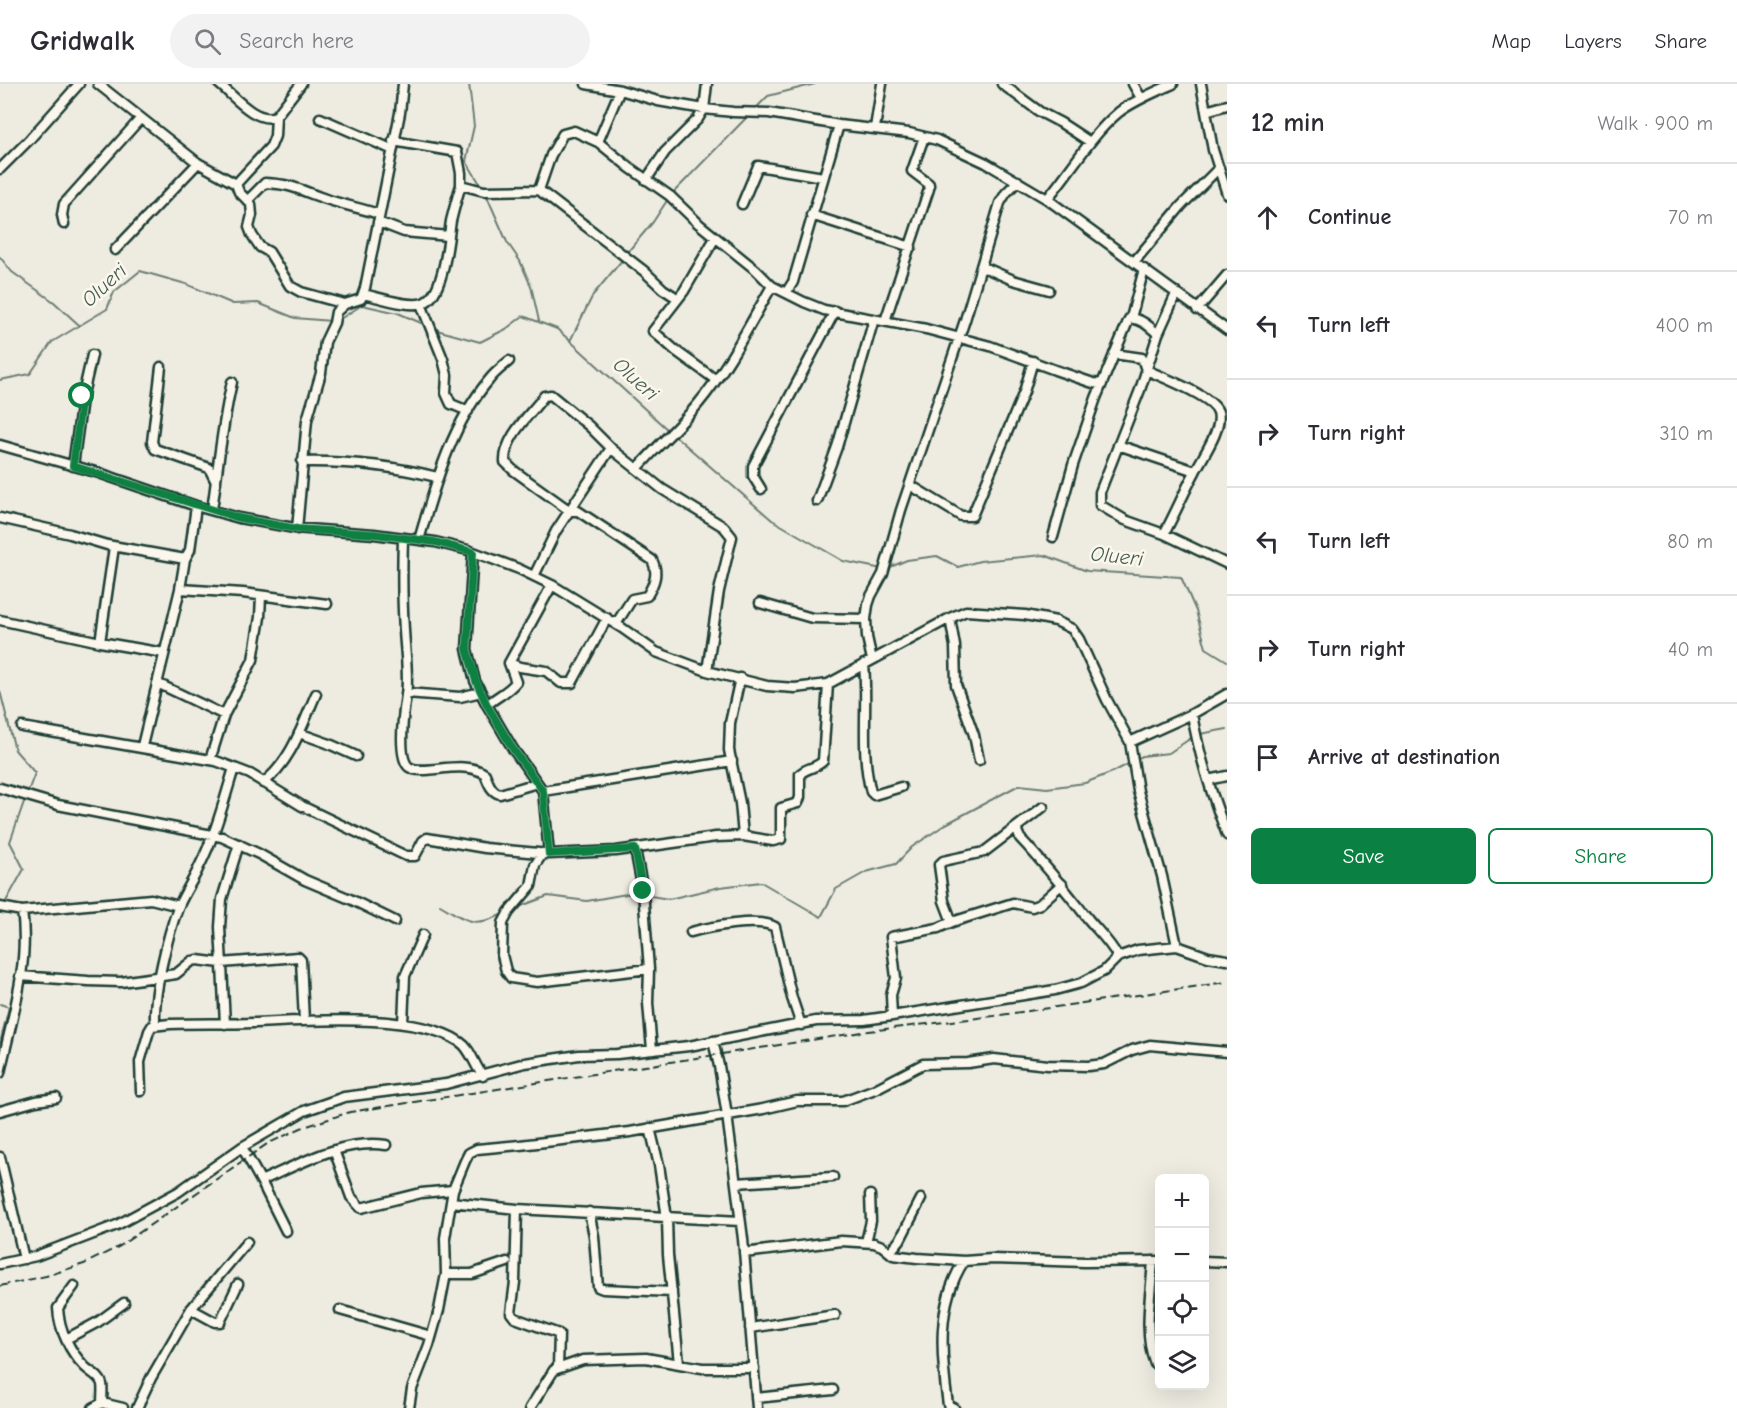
<!DOCTYPE html>
<html lang="en">
<head>
<meta charset="utf-8">
<style>
	:root { --surface:#fff; --page:#f2f2f3; --text:#2b2b33; --muted:#7c7c81; --line:#e1e1e2; --accent:#0b8043 }
	body { margin:0; font-family:"Comic Neue",sans-serif; background:var(--page); color:var(--text) }
	.controls { position:absolute; right:18px; bottom:18px; display:grid; overflow:hidden; border-radius:9px; box-shadow:0 6px 24px #0002 }
	.controls button { width:54px; height:54px; display:grid; place-items:center; padding:0; border:0; border-bottom:2px solid var(--line); background:var(--surface); color:var(--text); font:30px sans-serif }
	.stop { position:absolute; width:18px; height:18px; margin:-14px; border:4px solid #0b8043; border-radius:50%; background:#fff }
	.stop.end { background:#0b8043; border-color:#fff; box-shadow:0 2px 6px #0008 }
	.list { margin:0; padding:0; list-style:none }
	h2 { display:flex; justify-content:space-between; align-items:center; height:78px; margin:0; padding:0 24px; font-size:26px }
	h2 small { font-size:20px; font-weight:400; color:var(--muted) }
	.list li { display:grid; grid-template-columns:39px 1fr auto; gap:18px; align-items:center; box-sizing:border-box; height:108px; padding:0 24px; border-top:2px solid var(--line) }
	.list b { display:block; font-size:22px; white-space:nowrap }
	.list em { font-size:20px; font-style:normal; color:var(--muted) }
	.actions { display:flex; gap:12px; padding:18px 24px }
	.actions a { flex:1; padding:14px 0; border:2px solid var(--accent); border-radius:9px; text-align:center; font-size:21px; color:var(--accent) }
	.actions .main { background:var(--accent); color:#fff }
	.icon { flex:none; width:33px; height:33px; fill:none; stroke:currentColor; stroke-width:2; stroke-linecap:round; stroke-linejoin:round }
	.map { position:relative; flex:none; width:1227px; height:1324px; overflow:hidden }
	header { display:flex; align-items:center; gap:36px; box-sizing:border-box; height:84px; padding:0 30px; background:var(--surface); border-bottom:2px solid var(--line) }
	header strong { font-size:28px }
	nav { display:flex; gap:33px; margin-inline-start:auto; font-size:21px }
	.search { width:420px; height:54px; background:var(--page); display:flex; align-items:center; gap:15px; box-sizing:border-box; padding:0 21px; border-radius:33px; color:var(--muted); font-size:22px }
	main { display:flex }
	aside { flex:1; background:var(--surface) }
	.map>svg:first-child { display:block }
	.lines { fill:none; stroke-linecap:round; stroke-linejoin:round }
	.stream { stroke:#6c7d74; stroke-width:2 }
	.minor-casing { stroke:#1f3d34; stroke-width:13 }
	.minor { stroke:#fbf7ec; stroke-width:8 }
	.rail { stroke:#1f3d34; stroke-width:2; stroke-dasharray:9 4.5; stroke-linecap:butt }
	.route { stroke:#0b8043; stroke-width:8 }
	.labels { text-anchor:middle; dominant-baseline:central; stroke-width:5; stroke-linejoin:round; paint-order:stroke }
	.water-label { font-size:21px; font-style:italic; fill:#455d54; stroke:#fbf7ec }
</style>
</head>
<body>
<header>
<strong>Gridwalk</strong>
<div class="search"><svg class="icon" aria-label="search" viewBox="0 0 24 24"><circle cx="10" cy="10" r="6"/><path d="M15 15l6 6"/></svg>Search here</div>
<nav><a>Map</a><a>Layers</a><a>Share</a></nav>
</header>
<main>
<div class="map">
<svg width="1227" height="1324" viewBox="0 0 1227 1324">
	<rect width="100%" height="100%" fill="#eeece1"/>
	<filter id="ink" filterUnits="userSpaceOnUse"><feTurbulence type="fractalNoise" baseFrequency=".0167" numOctaves="2"/><feDisplacementMap in="SourceGraphic" scale="12" xChannelSelector="R" yChannelSelector="G"/><feConvolveMatrix kernelMatrix="1 2 1 2 8 2 1 2 1" color-interpolation-filters="sRGB"/></filter>
	<g filter="url(#ink)">
		<g class="lines">
			<path class="stream" d="M469,0L474,42L466,77L482,103
				M755,25L768,12L815,0
				M486,110L507,158L520,177L531,202L539,237
				M671,111L749,31
				M626,170L653,138L668,115
				M0,173L12,188L54,218L79,241
				M337,237L362,221L398,229L428,242
				M433,245L480,258L506,245L523,232L557,245L669,347
				M570,257L593,211L623,175
				M0,296L30,290L52,258L107,225L114,208L140,187L186,200L233,220L258,219L295,234L331,237
				M674,351L772,436L843,477L882,485
				M888,484L907,476L937,472L958,483L980,477L1044,471L1087,487L1181,493L1196,527L1206,564L1227,577
				M0,607L15,666L35,689L27,710
				M1200,650L1227,645
				M1135,676L1142,672L1169,669L1194,652
				M4,821L24,785L10,758L25,715
				M440,821C466,836 473,845 503,830
				M516,824L548,812L587,817L632,809L669,815L720,803L761,798L821,833L836,805L866,788L896,780L912,763L946,740L1019,701L1047,704L1085,699L1115,687L1130,679
				M0,920L9,923L0,959"/>
			<g class="minor-casing">
				<path id="minor" d="M98,0L198,79L236,100L239,108L251,120L252,131L249,143L252,151L260,163L269,168L290,202L301,208L345,220
					M219,0C234,12 256,40 276,32
					M586,0L620,6L658,17L704,25L733,28L769,29L839,41L909,49L937,56L986,79L1047,115L1227,246
					M1002,0L1040,28L1061,39L1090,58
					M1133,0L1141,14
					M1201,0L1213,66L1227,110
					M1206,27L1227,21
					M320,34L391,65
					M875,44L882,0
					M598,58L620,6
					M0,85L29,56L79,0
					M646,96L665,68L698,35L704,25L707,0
					M236,100L271,62L275,52L276,32L301,0
					M461,101L484,107L539,106L644,187L663,205L677,214
					M539,106L551,71L563,50L574,47L598,58L630,84L670,112L699,140L756,186L772,202L804,218L824,226L926,245L990,262L1055,286L1093,299L1102,300
					M1047,115C1071,87 1090,52 1119,28C1135,16 1155,8 1173,0
					M248,116L265,99C290,100 298,105 320,113C339,120 360,124 379,130
					M742,120L758,82L823,93
					M811,131L911,163
					M378,138L404,148L449,152
					M64,140L62,131L64,120L141,34
					M715,154L684,207L653,247L676,267L716,296
					M115,166L198,79
					M1134,178L1181,122L1219,84
					M981,184L988,185L1013,196L1049,206
					M786,209L793,198L839,41
					M363,210C378,213 409,224 423,219C444,212 448,156 451,137C454,125 457,113 461,101V89L457,68L393,57
					M421,220L443,275L447,291L446,309L451,320L468,327
					M1197,226L1227,191
					M1131,234L1144,185
					M885,237L929,105V100L912,87L924,53
					M1158,250L1140,306L1100,408V421L1125,436L1164,450L1227,480
					M1114,270L1142,274L1146,286C1162,293 1213,312 1218,328C1223,345 1202,373 1195,388C1184,408 1175,430 1164,450
					M161,283L152,358L155,365L209,384L216,398
					M0,361L99,389L196,422L239,434L294,444L374,450L435,458L468,466L519,485L552,501L622,544L656,568L707,587L767,602L795,604L828,600L950,534L966,527L1025,531L1056,537L1072,545L1079,555L1107,616L1130,658L1138,707L1162,792L1177,862
					M1118,361L1195,387
					M302,378C348,377 393,382 437,393
					M73,382L82,315L92,271
					M637,385C657,362 679,343 698,320C728,284 748,243 772,202
					M910,401L961,432H972L1024,308L1033,277
					M761,405L753,392V382L835,227
					M817,417L837,363L874,235
					M212,426C218,384 222,341 232,298
					M0,434L70,450L107,461L185,475
					M297,445L307,336L321,289L325,258L334,239L336,228L345,220L361,215L365,204L400,29L403,0
					M1053,453L1073,381L1096,314L1129,235C1140,233 1150,243 1158,250L1176,210
					M403,454C402,485 402,516 404,546C405,567 409,591 406,611C404,624 397,674 409,683C423,693 463,674 485,690C488,698 491,708 500,710L537,699
					M419,456C435,401 451,341 489,296C494,289 502,283 509,277
					M473,468L467,565L475,597L487,621L513,665L543,707L549,770
					M534,492L556,447L611,364
					M180,505L243,509L327,520
					M760,519L812,534L866,535
					M950,534L955,562L956,601L974,651L979,676
					M0,536L100,558L164,569
					M616,540L632,515L647,512C654,500 659,489 652,476L578,427H570L513,386L505,378C504,353 530,331 544,312L551,311L589,342L613,366L662,405L724,443L732,453L719,507L707,587
					M100,558L114,463
					M872,576L867,553L866,535L868,521L871,512L883,490L901,426L965,236L1000,119L1006,109L1018,97
					M509,579L520,583L546,587L561,599H572L607,534
					M864,580C868,623 860,667 871,708L874,711L901,703
					M740,594L730,639L729,666L740,719L743,752
					M157,599L224,631
					M406,609L460,613L481,608
					M487,621C497,612 507,609 516,598L509,579L552,501
					M1192,630C1199,672 1212,712 1227,751
					M22,643L216,677L250,690L302,722L406,772H415L423,757L427,754L485,764L549,770L616,767L716,753L743,752L773,757L781,755V724L798,719L800,713V690C807,683 815,685 823,677L828,600
					M299,649L327,659L356,672
					M1130,658L1192,630L1227,610
					M142,662L180,505L185,475L190,466L196,422
					M210,676L224,631L253,576L260,533L261,512
					M1208,696L1227,692
					M263,699C291,678 302,642 316,610
					M0,704L58,721L222,753L259,770L305,796L350,815L395,837
					M543,707L732,677
					M1043,723L1018,742L1017,747L1020,754C1045,780 1067,808 1089,836C1099,848 1110,858 1118,873
					M635,765L643,807L649,885
					M543,769L535,781L531,802L509,828L503,839L502,871L506,887L511,894L537,898L649,885L648,919L652,966
					M0,823L22,827L151,815L179,822
					M952,838L944,817L939,781L943,777L984,768L1018,742
					M691,848C709,843 760,833 775,843L792,914L801,941
					M20,892L88,897L121,898L176,890L192,877L197,876L221,879L298,873L301,876L304,937
					M892,932L891,911L896,894L891,853L938,844L952,838L1013,819L1032,823L1040,820L1062,800
					M155,935C154,907 168,850 178,824C184,809 193,797 199,783C215,752 224,717 234,684
					M225,940L220,843L222,815L239,760
					M403,940L405,892L423,851
					M713,957L719,982L727,1031L743,1155L757,1324
					M0,989C11,937 30,881 22,827
					M141,1007L140,978L149,947L152,942L170,940C198,939 225,940 253,939C306,937 416,928 460,958C471,965 474,981 483,992
					M0,1027L36,1017L56,1014
					M650,1044L659,1081L667,1134L668,1171L679,1279
					M242,1063L261,1097
					M334,1066L351,1113L361,1124L421,1109L453,1106
					M0,1073L24,1175
					M736,1099L833,1093
					M451,1118L517,1125L740,1137
					M517,1125L515,1198L511,1229L515,1234L559,1250L558,1283
					M589,1128L594,1152L598,1203L603,1205L672,1208
					M286,1147L261,1097C299,1080 343,1055 386,1061
					M866,1158L871,1137L870,1111
					M890,1168L900,1156L921,1115
					M744,1169L841,1157L874,1159L882,1162L893,1171L917,1174L964,1177L992,1175L1085,1178L1160,1177
					M1153,1177C1151,1209 1143,1249 1155,1280
					M1204,1177L1227,1178
					M0,1180L36,1172L117,1141L178,1108L242,1063L304,1027L344,1013L446,1000L525,979L579,971L617,970L689,962L816,937L864,936L892,932L1055,906L1081,899L1104,887L1118,873L1138,866L1177,862L1208,873L1227,876
					M446,1190H472L507,1178
					M74,1202L58,1224C59,1246 70,1268 85,1283C90,1288 100,1292 102,1300C103,1305 102,1313 102,1319
					M191,1225L215,1238H220L238,1200
					M340,1226L431,1252
					M750,1244L835,1231
					M66,1255L98,1238L124,1219
					M756,1314L833,1306
					M93,1324L102,1319L123,1324
					M137,1324L151,1294L191,1225L247,1158
					M409,1324L412,1305L429,1261L439,1226L446,1190L445,1154L453,1106L465,1077L469,1069L477,1065L520,1061L630,1048L763,1025L797,1017H843L875,1005L923,980L968,979L994,975L1048,981L1088,982L1104,980L1132,966L1150,961L1227,968
					M530,1324L554,1286L583,1276L646,1274L702,1284H754
					M954,1324L948,1321C941,1272 936,1220 964,1177"/>
			</g>
			<use href="#minor" class="minor"/>
			<path class="rail" d="M0,1202L46,1192L84,1180L120,1162L267,1060L301,1044L350,1028L869,947L994,932L1227,898"/>
		</g>
	</g>
	<g class="lines" filter="url(#ink)">
		<path class="route" d="M82,312L73,382L239,434L297,445L375,450L435,458L473,468L467,565L476,597L487,621L513,665L543,707L549,770L635,765L643,807"/>
	</g>
	<g class="labels">
		<g class="water-label">
			<text transform="translate(104 201) rotate(-43)">Olueri</text>
			<text transform="translate(636 295) rotate(42)">Olueri</text>
			<text transform="translate(1117 472) rotate(6)">Olueri</text>
		</g>
	</g>
</svg>
<div class="controls">
<button>+</button>
<button>−</button>
<button><svg class="icon" aria-label="locate" viewBox="0 0 24 24"><circle cx="12" cy="12" r="6"/><path d="M12 2v4M12 18v4M2 12h4M18 12h4"/></svg></button>
<button><svg class="icon" aria-label="layers" viewBox="0 0 24 24"><path d="M12 4l9 5-9 5-9-5zM3 14l9 5 9-5"/></svg></button>
</div>
<div class="stop" style="left:82px;top:312px"></div>
<div class="stop end" style="left:643px;top:807px"></div>
</div>
<aside>
<h2>12 min<small>Walk · 900 m</small></h2>
<ul class="list">
<li><svg class="icon" aria-label="ahead" viewBox="0 0 24 24"><path d="M12 20V5M6 11l6-6 6 6"/></svg><div><b>Continue</b></div><em>70 m</em></li>
<li><svg class="icon" aria-label="left" viewBox="0 0 24 24"><path d="M17 20v-9H6M10 6l-5 5 5 5"/></svg><div><b>Turn left</b></div><em>400 m</em></li>
<li><svg class="icon" aria-label="right" viewBox="0 0 24 24"><path d="M7 20v-9h11M14 6l5 5-5 5"/></svg><div><b>Turn right</b></div><em>310 m</em></li>
<li><svg class="icon" aria-label="left" viewBox="0 0 24 24"><path d="M17 20v-9H6M10 6l-5 5 5 5"/></svg><div><b>Turn left</b></div><em>80 m</em></li>
<li><svg class="icon" aria-label="right" viewBox="0 0 24 24"><path d="M7 20v-9h11M14 6l5 5-5 5"/></svg><div><b>Turn right</b></div><em>40 m</em></li>
<li><svg class="icon" aria-label="arrive" viewBox="0 0 24 24"><path d="M6 21V4h12l-3 4 3 4H6"/></svg><div><b>Arrive at destination</b></div></li>
</ul>
<div class="actions"><a class="main">Save</a><a>Share</a></div>
</aside>
</main>
</body>
</html>
